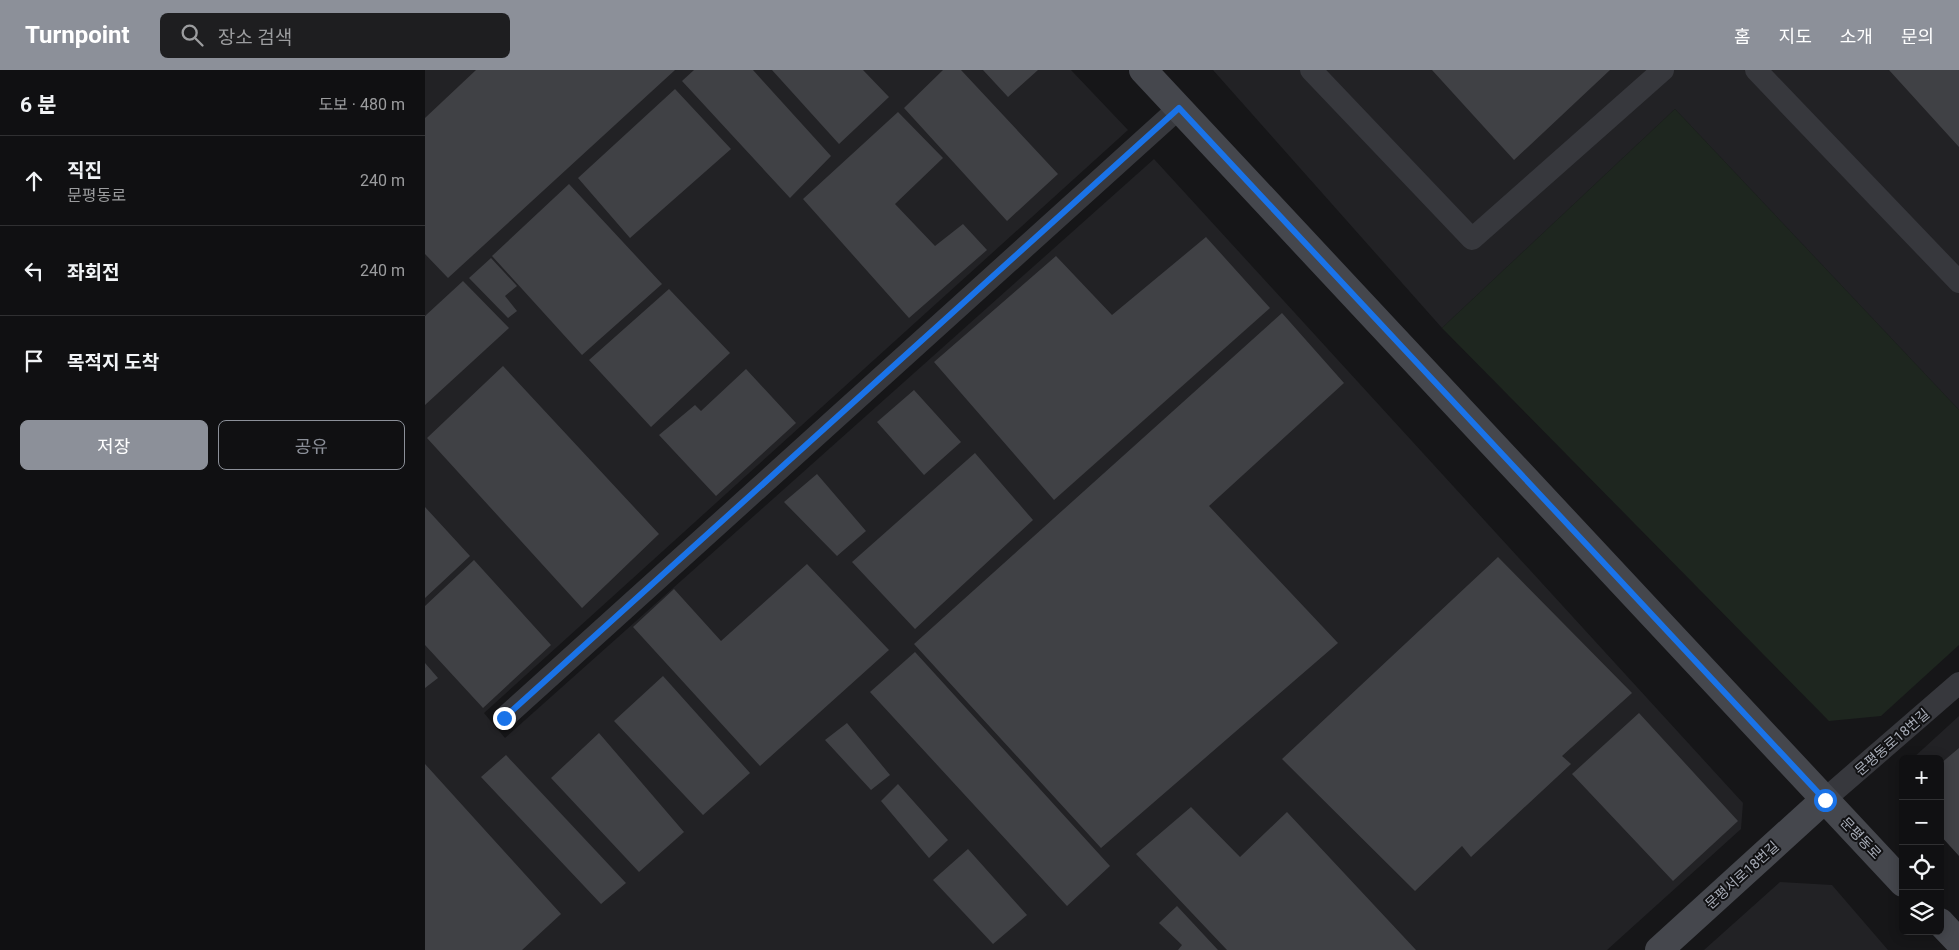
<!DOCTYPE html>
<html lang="ko">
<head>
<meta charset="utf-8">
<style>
	:root { --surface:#101012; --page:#1e1e20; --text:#f1f3f6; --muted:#9c9d9f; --line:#303032; --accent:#8c9099 }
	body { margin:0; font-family:Roboto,"Noto Sans KR",sans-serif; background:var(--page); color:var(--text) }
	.controls { position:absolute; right:15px; bottom:15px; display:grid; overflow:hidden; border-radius:8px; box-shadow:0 2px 12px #0003 }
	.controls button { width:45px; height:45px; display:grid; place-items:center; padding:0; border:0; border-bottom:1px solid var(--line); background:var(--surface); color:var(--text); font:25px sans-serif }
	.stop { position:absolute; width:15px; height:15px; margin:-11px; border:4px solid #1a73e8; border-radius:50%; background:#fff }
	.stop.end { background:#1a73e8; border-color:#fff; box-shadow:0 1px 5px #0008 }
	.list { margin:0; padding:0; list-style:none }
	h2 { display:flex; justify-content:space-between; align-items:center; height:65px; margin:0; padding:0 20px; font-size:21px }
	h2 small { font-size:16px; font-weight:400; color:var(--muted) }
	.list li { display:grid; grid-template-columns:32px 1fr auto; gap:15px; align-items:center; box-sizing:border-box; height:90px; padding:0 20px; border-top:1px solid var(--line) }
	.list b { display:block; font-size:19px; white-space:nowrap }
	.list p { margin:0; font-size:16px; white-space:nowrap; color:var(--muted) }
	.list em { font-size:16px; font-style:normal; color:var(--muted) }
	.actions { display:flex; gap:10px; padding:15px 20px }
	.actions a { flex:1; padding:11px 0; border:1px solid var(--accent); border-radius:8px; text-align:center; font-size:18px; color:var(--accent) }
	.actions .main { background:var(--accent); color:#fff }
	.icon { flex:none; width:28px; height:28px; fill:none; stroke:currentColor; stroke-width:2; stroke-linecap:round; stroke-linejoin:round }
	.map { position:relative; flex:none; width:1534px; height:880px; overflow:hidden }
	header { display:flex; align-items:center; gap:30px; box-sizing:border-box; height:70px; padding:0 25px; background:var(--accent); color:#fff }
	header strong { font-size:24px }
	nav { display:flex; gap:28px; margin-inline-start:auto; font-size:18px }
	.search { width:350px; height:45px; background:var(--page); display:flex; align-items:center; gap:12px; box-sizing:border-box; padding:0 18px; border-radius:8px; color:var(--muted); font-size:19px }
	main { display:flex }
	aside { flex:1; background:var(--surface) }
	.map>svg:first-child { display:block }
	.built { fill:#222225 }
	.green { fill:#1e261f }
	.building { fill:#404145 }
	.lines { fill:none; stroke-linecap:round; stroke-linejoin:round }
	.street { stroke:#37383d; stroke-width:22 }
	.secondary { stroke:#45474d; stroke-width:28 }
	.route { stroke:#1a73e8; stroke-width:6 }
	.labels { text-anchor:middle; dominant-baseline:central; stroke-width:4; stroke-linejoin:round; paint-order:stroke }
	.street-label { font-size:14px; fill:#a8adb8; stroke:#111113 }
</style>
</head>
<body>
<header>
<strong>Turnpoint</strong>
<div class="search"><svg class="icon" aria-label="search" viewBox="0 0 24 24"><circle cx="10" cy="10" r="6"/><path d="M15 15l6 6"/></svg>장소 검색</div>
<nav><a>홈</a><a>지도</a><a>소개</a><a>문의</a></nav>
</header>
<main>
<aside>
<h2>6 분<small>도보 · 480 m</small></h2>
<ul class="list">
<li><svg class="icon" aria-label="ahead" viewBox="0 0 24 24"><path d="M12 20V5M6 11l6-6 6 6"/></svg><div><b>직진</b><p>문평동로</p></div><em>240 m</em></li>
<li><svg class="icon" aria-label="left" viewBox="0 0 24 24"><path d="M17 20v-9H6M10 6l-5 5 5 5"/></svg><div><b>좌회전</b></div><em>240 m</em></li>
<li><svg class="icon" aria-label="arrive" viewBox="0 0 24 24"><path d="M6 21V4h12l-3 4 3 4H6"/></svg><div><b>목적지 도착</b></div></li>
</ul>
<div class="actions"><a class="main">저장</a><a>공유</a></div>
</aside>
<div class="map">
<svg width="1534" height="880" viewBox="0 0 1534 880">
	<rect width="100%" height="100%" fill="#161618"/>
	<path class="built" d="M0,0H646L703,60L59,643L80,668L729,89L1318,733L1316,759L1182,880H0Z
		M788,0H1534V340L1250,39L1017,258Z
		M1534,646V783L1515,764V689H1487Z
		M1355,812L1407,815L1463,880H1279Z"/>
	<path class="green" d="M1250,39L1534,340V575L1456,646L1404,651L1017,258Z"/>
	<path class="building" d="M51,0H250L23,208L0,184V48Z
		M269,0H328L406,86L365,128L257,11Z
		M347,0H438L464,27L414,74Z
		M518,0H536L633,104L582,151L479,38Z
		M558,0H613L583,27Z
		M1007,0H1185L1089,90Z
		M1464,0H1534V77Z
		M250,19L306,79L205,168L153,108Z
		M473,42L518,88L470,134L510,176L538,154L562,180L484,248L378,129Z
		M144,114L237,214L157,285L67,186Z
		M781,167L845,238L629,430L509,292L631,186L687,245Z
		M66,188L92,216L80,226L92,241L83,248L44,208Z
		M38,211L84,258L0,335V246Z
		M244,219L305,283L226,357L164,290Z
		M857,243L919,313L784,436L913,573L676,778L489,574Z
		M78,296L234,464L157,538L2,368Z
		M321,299L371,353L291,426L234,365L270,335L276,341Z
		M489,320L536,372L499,405L452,352Z
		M550,383L608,450L490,559L427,492Z
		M392,404L441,461L412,486L359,432Z
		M0,437L45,486L0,528Z
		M1073,487L1207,623L1137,686L1146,694L1046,787L1037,776L990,821L857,689Z
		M49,490L126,575L58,638L0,575V536Z
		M382,494L464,580L335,696L208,557L249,519L296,571Z
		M490,582L685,796L642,836L445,622Z
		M0,593L13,608L0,618Z
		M238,606L325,703L278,745L189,651Z
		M1214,643L1313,751L1248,811L1147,704Z
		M422,653L465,705L446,720L400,670Z
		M174,663L259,762L214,802L126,708Z
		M1534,678V786L1515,765V694Z
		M81,685L201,813L176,834L56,707Z
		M0,694L136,844L97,880H0Z
		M473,714L523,770L504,788L456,731Z
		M766,737L815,787L862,742L991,880H802L711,784Z
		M543,779L602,845L568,874L508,810Z
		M752,836L793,880H753L757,875L734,853Z"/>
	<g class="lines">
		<path class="street" d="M886,0L1047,169L1238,0
			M1331,0L1534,212
			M79,648L754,38
			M1399,730L1534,613"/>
		<path class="secondary" d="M718,0L1478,813
			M1515,852L1534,872
			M1234,880L1399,730"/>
	</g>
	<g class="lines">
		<path class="route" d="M79,648L754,38L1400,730"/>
	</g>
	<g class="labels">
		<g class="street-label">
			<text transform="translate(1467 672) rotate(-41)">문평동로18번길</text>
			<text transform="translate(1436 768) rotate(46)">문평동로</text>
			<text transform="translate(1317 805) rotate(-42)">문평서로18번길</text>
		</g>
	</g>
</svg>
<div class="controls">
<button>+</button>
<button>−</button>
<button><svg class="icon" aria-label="locate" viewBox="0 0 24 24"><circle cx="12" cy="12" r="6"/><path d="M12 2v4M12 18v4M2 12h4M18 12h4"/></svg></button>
<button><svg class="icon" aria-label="layers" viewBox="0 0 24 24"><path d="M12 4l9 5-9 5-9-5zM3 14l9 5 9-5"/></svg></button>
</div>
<div class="stop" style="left:1400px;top:730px"></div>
<div class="stop end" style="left:79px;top:648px"></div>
</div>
</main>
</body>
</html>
